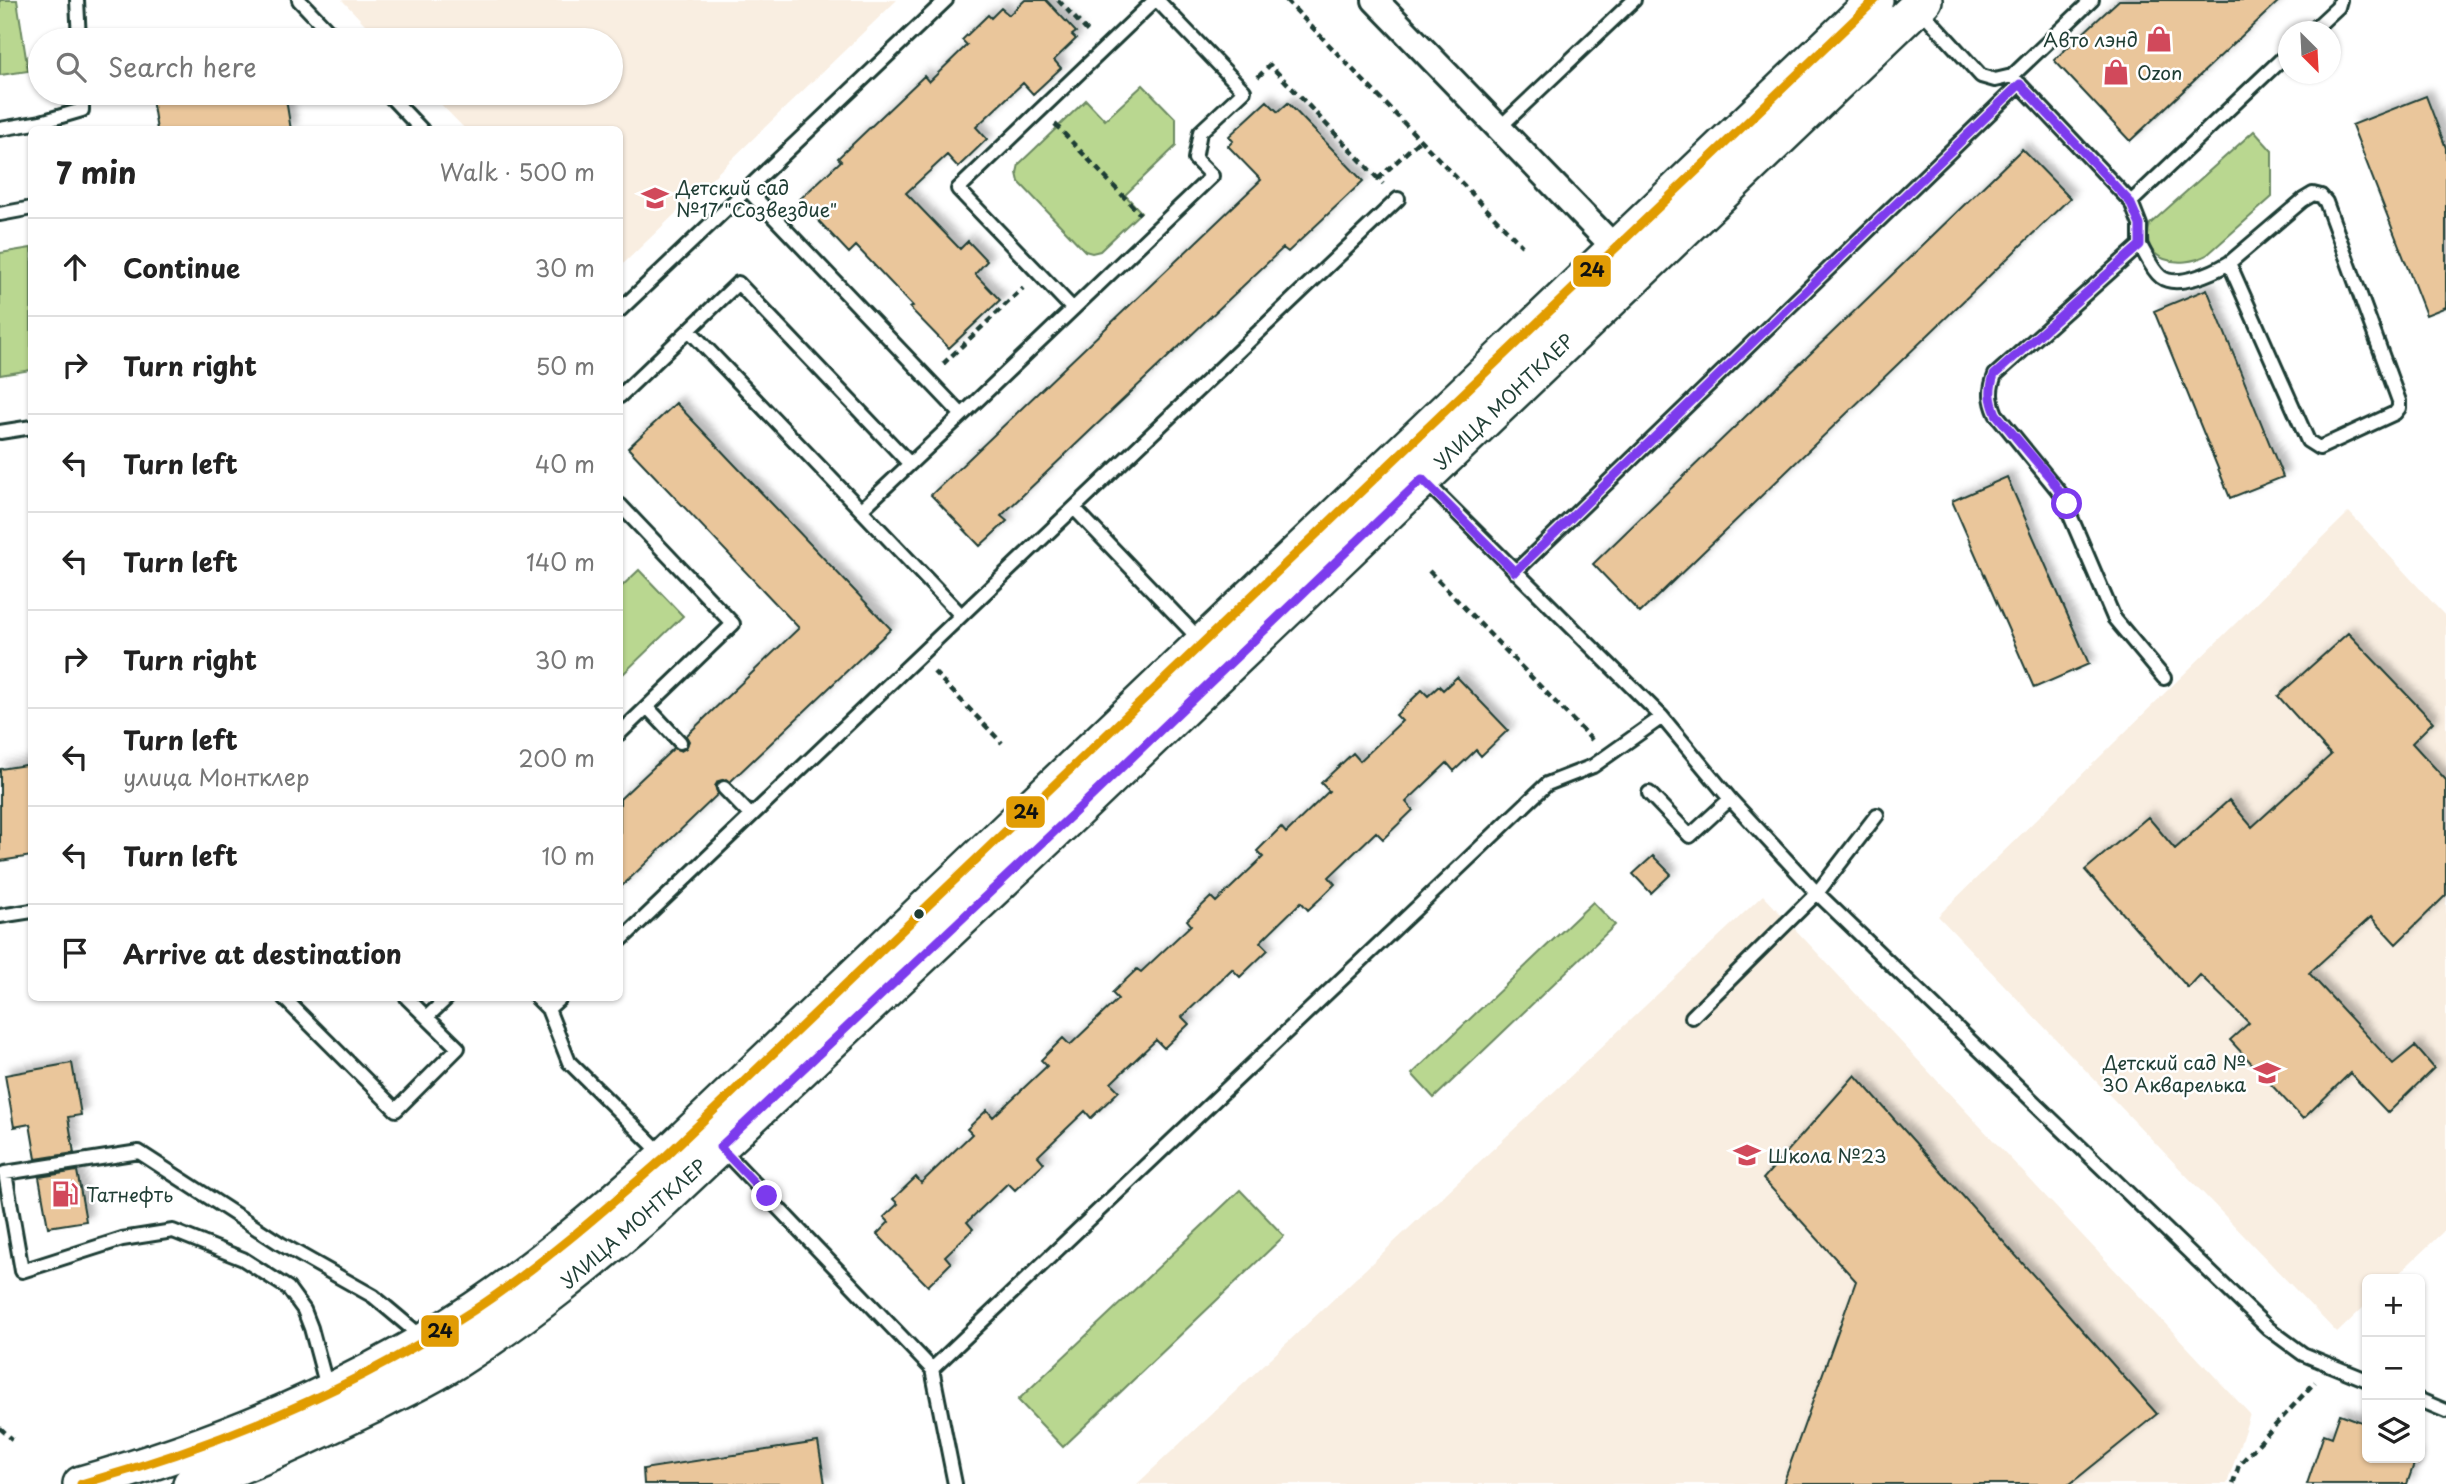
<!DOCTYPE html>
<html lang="en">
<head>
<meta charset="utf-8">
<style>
	:root { --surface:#fff; --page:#f6f6f6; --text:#222; --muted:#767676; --line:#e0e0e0 }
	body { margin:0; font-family:"Playpen Sans",sans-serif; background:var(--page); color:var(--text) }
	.controls { position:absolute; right:21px; bottom:21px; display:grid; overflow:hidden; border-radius:10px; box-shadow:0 2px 5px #0004 }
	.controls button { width:63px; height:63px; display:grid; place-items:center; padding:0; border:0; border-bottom:2px solid var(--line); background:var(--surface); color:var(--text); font:35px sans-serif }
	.compass { position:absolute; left:2278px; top:21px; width:63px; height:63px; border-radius:50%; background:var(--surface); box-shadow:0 2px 5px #0004; rotate:156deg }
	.stop { position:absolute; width:21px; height:21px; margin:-16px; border:5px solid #7c3aed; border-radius:50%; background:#fff }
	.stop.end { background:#7c3aed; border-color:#fff; box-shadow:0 2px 7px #0008 }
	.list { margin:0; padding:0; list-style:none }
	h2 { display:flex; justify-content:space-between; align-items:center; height:91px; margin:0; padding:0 28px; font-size:30px }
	h2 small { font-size:23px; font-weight:400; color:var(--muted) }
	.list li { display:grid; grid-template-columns:46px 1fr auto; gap:21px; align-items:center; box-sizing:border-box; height:98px; padding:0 28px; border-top:2px solid var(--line) }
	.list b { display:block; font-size:26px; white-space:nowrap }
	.list p { margin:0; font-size:23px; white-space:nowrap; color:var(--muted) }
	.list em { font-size:23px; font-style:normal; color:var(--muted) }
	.icon { flex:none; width:38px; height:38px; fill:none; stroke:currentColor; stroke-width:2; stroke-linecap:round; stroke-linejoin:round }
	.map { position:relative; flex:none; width:2446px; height:1484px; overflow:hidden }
	.search { position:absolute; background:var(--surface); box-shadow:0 2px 5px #0004; left:28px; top:28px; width:595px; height:77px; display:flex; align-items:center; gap:18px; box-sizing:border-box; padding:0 24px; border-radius:38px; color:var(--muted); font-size:26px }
	.panel { position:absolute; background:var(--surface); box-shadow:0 2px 5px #0004; left:28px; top:126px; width:595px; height:875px; border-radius:10px }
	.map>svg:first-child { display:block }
	.built { fill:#f9eee1 }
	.green { fill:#b9d790; stroke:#6c8a62; stroke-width:2 }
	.building { fill:#eac69b; stroke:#1f3d34; stroke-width:2; filter:url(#shadow) }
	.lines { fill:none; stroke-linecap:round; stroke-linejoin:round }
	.lane-casing { stroke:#1f3d34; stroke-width:18 }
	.street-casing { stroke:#1f3d34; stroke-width:30 }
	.secondary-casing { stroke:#1f3d34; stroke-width:40 }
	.path { stroke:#1f3d34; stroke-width:4.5; stroke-dasharray:7 5; stroke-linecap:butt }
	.lane { stroke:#fff; stroke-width:12 }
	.street { stroke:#fff; stroke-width:24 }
	.secondary { stroke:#fff; stroke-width:35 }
	.bus-1-casing { stroke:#fff; stroke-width:14 }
	.bus-1 { stroke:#e19c05; stroke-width:9 }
	.route { stroke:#7c3aed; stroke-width:9 }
	.bus-dot { fill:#1f3d34; stroke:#fff; stroke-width:2.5 }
	.labels { text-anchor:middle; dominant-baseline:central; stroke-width:5; stroke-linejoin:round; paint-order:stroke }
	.poi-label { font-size:19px; fill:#1f3d34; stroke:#fff; text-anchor:start }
	.street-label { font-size:19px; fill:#1f3d34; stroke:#fff }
	.line-badge { stroke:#fff; stroke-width:2.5 }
	.pale-badge-label { font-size:19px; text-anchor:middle; font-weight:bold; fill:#111 }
</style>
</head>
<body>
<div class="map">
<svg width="2446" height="1484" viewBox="0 0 2446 1484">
	<defs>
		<filter id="shadow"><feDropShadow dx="6" dy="-6" stdDeviation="3.5" flood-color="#0004"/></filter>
	</defs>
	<rect width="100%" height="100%" fill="#fff"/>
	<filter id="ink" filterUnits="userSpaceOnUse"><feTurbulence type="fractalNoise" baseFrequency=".0143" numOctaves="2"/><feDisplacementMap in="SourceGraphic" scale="14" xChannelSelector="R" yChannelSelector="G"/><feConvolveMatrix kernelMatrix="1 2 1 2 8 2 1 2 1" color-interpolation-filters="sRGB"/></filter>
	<g filter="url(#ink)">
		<path class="built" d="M342,0H897L620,267V130L465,129L430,93H611V40H380Z
			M2349,512L2446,617V1229L2393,1279H2367V1304L2337,1333L1938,916Z
			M1763,895L2250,1414L2227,1484H1137Z"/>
		<path class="green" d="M0,0H17L28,71L0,75Z
			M1143,85L1176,119V146L1125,195L1141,212L1100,251L1092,253L1085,251L1019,182L1017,173L1019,164L1086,100L1105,120Z
			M2254,131L2272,151V197L2207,255C2181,269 2138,262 2150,224Z
			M31,248V370L0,375V253Z
			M639,570L683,616L620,677V588Z
			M1593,902L1615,925L1434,1098L1412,1074Z
			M1240,1190L1284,1236L1063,1447L1018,1400Z"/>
		<path class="building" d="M1025,0H1046L1076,32L1072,35L1076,39L1054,60L1061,68L1033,94L1023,83L976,127L987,139L958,167L947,155L906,193L960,249L968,241L987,261L975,274L1000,300L949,348L910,308L913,306L856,246L849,253L799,200L841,161L838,158L924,76L929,82L967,45L962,40L988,15L991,18L1001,8L1009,15Z
			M2119,0H2280L2130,141L2054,60Z
			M151,93H285L291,130H157Z
			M2426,96L2446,148V307L2426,315L2352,125Z
			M1267,101L1278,112L1288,103L1363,181L1288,252L1283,248L1091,430L1001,516L1007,521L980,546L931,495L1261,180L1228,146L1233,141L1229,136Z
			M2022,149L2070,198L1640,613L1593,564Z
			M2207,289L2283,477L2230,498L2154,311Z
			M676,403L891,629L730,782L726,779L718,781L715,786L718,794L620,888V799L674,748L681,751L686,748L689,741L686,736L799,628L628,448Z
			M2007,477L2089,664L2034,688L1952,501Z
			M2348,633L2433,722L2412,743L2446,780V895L2396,944L2371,917L2309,973L2393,1064L2415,1046L2434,1068L2388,1113L2350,1073L2303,1119L2230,1040L2249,1023L2200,975L2188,988L2085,870L2148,817L2175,849L2229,800L2252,827L2331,755L2278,696Z
			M1457,677L1508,730L1481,756L1476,750L1454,771L1447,763L1406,802L1413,810L1383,839L1376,832L1329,877L1335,884L1322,897L1308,910L1301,902L1260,942L1268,950L1240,977L1232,969L1182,1017L1189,1024L1164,1048L1156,1040L1111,1083L1119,1091L1091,1118L1085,1111L1038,1156L1044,1163L1015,1190L1008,1183L967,1222L973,1229L945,1256L951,1263L928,1286L877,1234L889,1222L884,1217L898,1204L893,1199L916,1177L921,1183L972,1134L967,1129L987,1110L993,1117L1047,1066L1041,1060L1063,1038L1070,1045L1118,999L1112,993L1137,969L1141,972L1191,925L1187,920L1211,897L1216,902L1263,857L1257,851L1281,827L1286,833L1329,791L1321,783L1353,753L1360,761L1402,721L1396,715L1422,690L1428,696L1439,686L1443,690Z
			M32,764V856L0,861V769Z
			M1653,856L1671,874L1651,893L1633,874Z
			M72,1063L81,1115L68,1117L74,1153L36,1159L30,1124L14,1127L5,1075Z
			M1855,1075L2157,1414L2070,1484H1783L1856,1281L1763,1179Z
			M77,1171L86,1221L48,1227L39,1177Z
			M2340,1414L2367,1424V1458H2416L2407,1484H2307L2324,1434L2332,1437Z
			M818,1442L825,1484H644L643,1469Z"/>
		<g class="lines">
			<g class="lane-casing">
				<path id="lane" d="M77,0L79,40
					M299,0L337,40
					M1920,9L1981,76L1995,80L2012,76L2092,0
					M2311,32L2338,7L2340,0
					M2012,76L2131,202L2140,225V245L1995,375C1989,390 1990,400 1996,414L2061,494L2114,618L2164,678
					M387,93L422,130
					M1499,128L1634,0
					M0,129L41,122L82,110V93
					M747,189L962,415L1212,176L1195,159L1200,132L1244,91L1157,0
					M2131,202L2288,53
					M0,214L32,208
					M2140,245C2146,255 2152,270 2161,277C2177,289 2214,272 2229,263L2308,441L2319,448L2395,413L2399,408V401L2326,202L2321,196L2313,194L2303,200L2229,263
					M1073,309L958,189L1155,0
					M620,310L946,0
					M689,330L861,510
					M620,396L738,283L910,464
					M0,432L32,427
					M1425,481L1662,717L1730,799L1817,893L2269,1329L2303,1354L2367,1380
					M620,505L733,624L620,733
					M1074,508L1202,642
					M1515,572L2020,84
					M961,615L861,510L962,415
					M647,707L680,742
					M724,788L751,816
					M1649,793L1690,836L1730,799
					M0,916L32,911
					M620,941L1398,199
					M284,998L396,1110L458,1048L407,998
					M537,998L548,1009L569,1062L664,1156
					M548,1009L560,998
					M427,1017L447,998
					M1692,1017L1817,893L1877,815
					M721,1148L932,1369L1547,784L1593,766L1662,717
					M932,1369L955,1484
					M328,1391L311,1328L304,1310L288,1288L243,1259L173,1231L122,1239L22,1271L5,1173L139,1152L281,1244L373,1296L423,1338
					M2420,1400L2446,1411"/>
			</g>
			<g class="street-casing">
				<path id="street" d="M1375,0L1615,248"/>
			</g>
			<g class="secondary-casing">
				<path id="secondary" d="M81,1484C219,1445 354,1389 474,1310C542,1265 603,1211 665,1157L1875,0
					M191,1484C252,1463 309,1436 367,1408C401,1391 435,1375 466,1354C530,1313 589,1264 648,1214L1074,813L1924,0"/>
			</g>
			<path class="path" d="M1058,0L1089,33
				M1286,0L1522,246
				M1258,77L1270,65L1383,184
				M1055,124L1140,214
				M1378,179L1420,140
				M943,364L1023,288
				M1429,571L1592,740
				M934,672L1002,743
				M0,1428L12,1439
				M2233,1484L2239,1465L2315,1382"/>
			<use href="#lane" class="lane"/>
			<use href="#street" class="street"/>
			<use href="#secondary" class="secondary"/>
			<g class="bus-1-casing">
				<path id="bus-1" d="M81,1484C219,1445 354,1389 474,1310C542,1265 603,1211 665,1157L1875,0"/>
			</g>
			<use href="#bus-1" class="bus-1"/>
		</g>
	</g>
	<g class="lines" filter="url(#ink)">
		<path class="route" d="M767,1196L720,1147L1074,813L1422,479L1515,572L2020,84L2130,202L2140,225V245L1994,375C1989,390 1990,400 1996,414L2052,480L2067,504"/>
	</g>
	<defs>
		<g id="shop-bare" transform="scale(2.1)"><path d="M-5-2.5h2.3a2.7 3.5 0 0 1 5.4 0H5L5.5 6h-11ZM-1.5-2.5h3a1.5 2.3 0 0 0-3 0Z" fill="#d1495b" stroke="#fff" stroke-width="2.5" paint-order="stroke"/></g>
		<g id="school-bare" transform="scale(2.1)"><path d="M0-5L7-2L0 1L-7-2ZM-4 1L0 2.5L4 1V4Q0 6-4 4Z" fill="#d1495b" stroke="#fff" stroke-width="2.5" paint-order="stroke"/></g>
		<g id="fuel-bare" transform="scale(2.1)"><path d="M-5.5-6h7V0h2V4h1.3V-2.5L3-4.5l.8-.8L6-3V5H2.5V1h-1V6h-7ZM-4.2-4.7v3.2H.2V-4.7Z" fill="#d1495b" stroke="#fff" stroke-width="2.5" paint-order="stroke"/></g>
	</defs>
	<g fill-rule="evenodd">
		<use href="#shop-bare" x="2159" y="39"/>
		<use href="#shop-bare" x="2116" y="72"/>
		<use href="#school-bare" x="655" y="198"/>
		<use href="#school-bare" x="2267" y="1073"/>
		<use href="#school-bare" x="1747" y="1155"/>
		<use href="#fuel-bare" x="65" y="1194"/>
	</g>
	<circle class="bus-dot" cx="919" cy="914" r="6"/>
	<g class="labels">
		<g class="poi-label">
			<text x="2138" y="39" text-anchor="end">Авто лэнд</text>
			<text x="2137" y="72">Ozon</text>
			<text x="676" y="187">Детский сад<tspan x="676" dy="22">№17 "Созвездие"</tspan></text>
			<text x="2246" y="1062" text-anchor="end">Детский сад №<tspan x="2246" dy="22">30 Акварелька</tspan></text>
			<text x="1768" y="1155">Школа №23</text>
			<text x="86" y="1194">Татнефть</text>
		</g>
		<g class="street-label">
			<text transform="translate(1503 401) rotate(-44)">УЛИЦА МОНТКЛЕР</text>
			<text transform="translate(633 1223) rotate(-41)">УЛИЦА МОНТКЛЕР</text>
		</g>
	</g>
	<g class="line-badge">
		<rect x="1572" y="254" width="40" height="34" rx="7" fill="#e19c05"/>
		<rect x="1005" y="795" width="41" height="34" rx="7" fill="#e19c05"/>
		<rect x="420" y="1314" width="40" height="34" rx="7" fill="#e19c05"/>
	</g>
	<g class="pale-badge-label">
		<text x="1592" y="277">24</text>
		<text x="1026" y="819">24</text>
		<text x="440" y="1338">24</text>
	</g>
</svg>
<div class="controls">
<button>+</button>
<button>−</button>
<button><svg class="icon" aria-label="layers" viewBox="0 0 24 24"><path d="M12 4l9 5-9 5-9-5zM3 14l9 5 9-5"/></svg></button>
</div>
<svg class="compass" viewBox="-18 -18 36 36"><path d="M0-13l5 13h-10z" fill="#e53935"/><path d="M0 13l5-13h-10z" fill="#767676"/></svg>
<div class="stop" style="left:2067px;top:504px"></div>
<div class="stop end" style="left:767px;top:1196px"></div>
<div class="search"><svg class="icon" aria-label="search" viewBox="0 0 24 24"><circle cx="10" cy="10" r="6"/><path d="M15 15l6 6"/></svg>Search here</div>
<section class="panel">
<h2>7 min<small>Walk · 500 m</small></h2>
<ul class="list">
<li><svg class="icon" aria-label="ahead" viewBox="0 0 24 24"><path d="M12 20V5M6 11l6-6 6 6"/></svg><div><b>Continue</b></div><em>30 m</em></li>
<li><svg class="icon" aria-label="right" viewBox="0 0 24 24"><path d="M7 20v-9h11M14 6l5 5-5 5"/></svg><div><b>Turn right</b></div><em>50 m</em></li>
<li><svg class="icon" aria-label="left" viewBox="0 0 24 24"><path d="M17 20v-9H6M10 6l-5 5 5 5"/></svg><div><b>Turn left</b></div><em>40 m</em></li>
<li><svg class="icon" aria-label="left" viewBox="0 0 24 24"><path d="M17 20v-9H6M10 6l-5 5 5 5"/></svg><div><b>Turn left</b></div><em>140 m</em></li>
<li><svg class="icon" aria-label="right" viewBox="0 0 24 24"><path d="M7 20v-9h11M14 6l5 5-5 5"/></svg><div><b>Turn right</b></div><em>30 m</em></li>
<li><svg class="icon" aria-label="left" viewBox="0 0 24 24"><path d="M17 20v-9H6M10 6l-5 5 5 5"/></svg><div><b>Turn left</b><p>улица Монтклер</p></div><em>200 m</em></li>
<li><svg class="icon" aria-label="left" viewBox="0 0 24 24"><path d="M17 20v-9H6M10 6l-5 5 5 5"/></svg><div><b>Turn left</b></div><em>10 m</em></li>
<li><svg class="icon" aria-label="arrive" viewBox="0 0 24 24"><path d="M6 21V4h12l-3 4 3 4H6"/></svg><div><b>Arrive at destination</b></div></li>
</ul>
</section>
</div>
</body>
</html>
